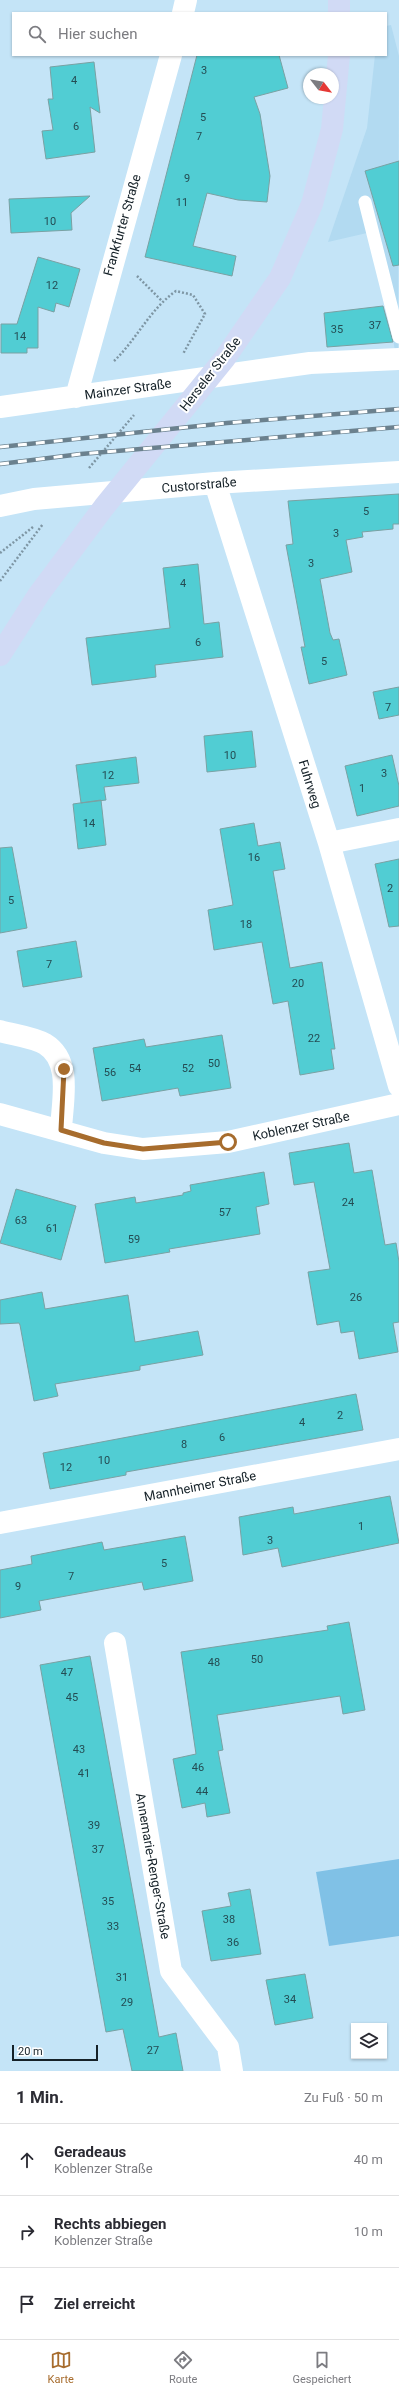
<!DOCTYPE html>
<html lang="de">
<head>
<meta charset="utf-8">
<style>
	:root { --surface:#fff; --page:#f2f2f3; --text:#2b2b33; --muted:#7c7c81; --line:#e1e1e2; --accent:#a76c2d }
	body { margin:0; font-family:Roboto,sans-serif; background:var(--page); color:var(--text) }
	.controls { position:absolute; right:12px; bottom:12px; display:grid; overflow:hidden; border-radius:0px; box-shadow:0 1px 3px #0004 }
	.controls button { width:36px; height:36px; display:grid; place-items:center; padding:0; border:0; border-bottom:1px solid var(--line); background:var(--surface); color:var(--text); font:20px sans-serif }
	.compass { position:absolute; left:303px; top:68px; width:36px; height:36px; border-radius:50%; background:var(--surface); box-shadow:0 1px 3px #0004; rotate:121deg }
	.scale { position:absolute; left:12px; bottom:10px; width:86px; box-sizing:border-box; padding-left:4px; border:2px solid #152128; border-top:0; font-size:11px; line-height:14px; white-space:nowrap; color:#152128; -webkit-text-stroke:3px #fff; paint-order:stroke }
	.stop { position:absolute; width:12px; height:12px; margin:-9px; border:3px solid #a76c2d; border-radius:50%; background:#fff }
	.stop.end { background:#a76c2d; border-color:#fff; box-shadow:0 1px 4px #0008 }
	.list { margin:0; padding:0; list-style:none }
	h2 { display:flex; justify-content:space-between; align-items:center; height:52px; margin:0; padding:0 16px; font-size:17px }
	h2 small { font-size:13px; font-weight:400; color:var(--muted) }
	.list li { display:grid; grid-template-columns:26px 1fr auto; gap:12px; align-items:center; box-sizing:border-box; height:72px; padding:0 16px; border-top:1px solid var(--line) }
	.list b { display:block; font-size:15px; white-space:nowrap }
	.list p { margin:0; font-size:13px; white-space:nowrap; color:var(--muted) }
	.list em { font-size:13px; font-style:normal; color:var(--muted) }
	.icon { flex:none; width:22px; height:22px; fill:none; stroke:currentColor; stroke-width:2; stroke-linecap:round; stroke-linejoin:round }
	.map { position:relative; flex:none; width:399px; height:2071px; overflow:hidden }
	.search { position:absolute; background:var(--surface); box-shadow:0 1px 3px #0004; left:12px; right:12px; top:12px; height:44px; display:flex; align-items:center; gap:10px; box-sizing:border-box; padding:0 14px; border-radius:0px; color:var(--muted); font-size:15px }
	.sheet { height:268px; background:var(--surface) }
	nav { display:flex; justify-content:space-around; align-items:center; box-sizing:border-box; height:56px; border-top:1px solid var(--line); background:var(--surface); font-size:11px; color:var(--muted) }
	nav a { display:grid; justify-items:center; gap:2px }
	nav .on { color:var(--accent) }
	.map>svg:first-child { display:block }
	.built { fill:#b2daf1 }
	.green { fill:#80c1e6 }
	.building { fill:#51cdd3; stroke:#7aa1a3 }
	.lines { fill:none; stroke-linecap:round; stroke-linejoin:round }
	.path { stroke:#7e96a4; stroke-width:2.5; stroke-dasharray:2 2; stroke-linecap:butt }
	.service { stroke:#fff; stroke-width:13 }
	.minor { stroke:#fff; stroke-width:22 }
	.secondary { stroke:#d1daf5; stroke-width:22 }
	.rail-casing { stroke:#6b818e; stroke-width:4.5 }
	.rail { stroke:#fff; stroke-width:3; stroke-dasharray:9; stroke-linecap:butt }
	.route { stroke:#a76c2d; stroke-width:5 }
	.labels { text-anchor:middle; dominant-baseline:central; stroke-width:4; stroke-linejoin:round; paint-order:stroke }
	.number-label { font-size:11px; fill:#244c53 }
	.street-label { font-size:13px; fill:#152128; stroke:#fff }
</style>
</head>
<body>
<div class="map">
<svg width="399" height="2071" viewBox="0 0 399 2071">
	<rect width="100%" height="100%" fill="#c4e4f7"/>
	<path class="built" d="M391,25L399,56L398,371L387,299L367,233L328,242L367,128L375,55H386V26Z"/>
	<path class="green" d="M399,1859V1936L329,1946L316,1872Z"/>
	<path class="building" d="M197,55H279L288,88L254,97L260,114L270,176L267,202L238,200L207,193L193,246L236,256L232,276L145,257Z
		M94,62L100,113L90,107L95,152L46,159L42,131L53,130L48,99H53L50,67Z
		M399,161V265L393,266L365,171Z
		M90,196L71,213L72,230L11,233L9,199Z
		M38,257L80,269L69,307L56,303L54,312L38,307V348H27V353H1V324H17Z
		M383,306L393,342L327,347L324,313Z
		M399,494V524H393V529L362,532L363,537L346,540L352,572L320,579L330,633L333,640L339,639L347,675L309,684L301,647H305L286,545L293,544L288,501Z
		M198,564L204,624L219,622L223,657L155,665L156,677L92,685L86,638L170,628L163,568Z
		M399,687V715L379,719L373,692Z
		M252,731L256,767L207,772L204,736Z
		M392,755L399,786V806L357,816L345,766Z
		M136,757L139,783L104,787L106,800L81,803L76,765Z
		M101,800L106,845L78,849L73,804Z
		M254,823L258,846L280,842L285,869L273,871L290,968L322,962L335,1049H331L334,1069L300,1075L288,1001L273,1004L262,942L214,950L208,910L233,905L220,829Z
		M12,847L27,928L0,933V848Z
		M399,859V926L389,927L375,864Z
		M76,941L82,977L23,987L17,951Z
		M222,1035L231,1088L180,1096L178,1088L102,1101L93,1048L144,1039L146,1047Z
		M349,1143L354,1173L372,1170L385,1245L396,1243L399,1262V1322L393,1323L398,1352L359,1359L354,1331L341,1333L339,1321L317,1325L308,1272L330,1269L314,1182L294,1185L289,1153Z
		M264,1172L269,1204L256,1207L260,1234L169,1249L170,1252L105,1263L95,1204L135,1197L136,1203L183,1195V1193L191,1191L190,1185Z
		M16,1189L76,1206L61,1260L0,1243Z
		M42,1292L45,1309L128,1295L135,1342L198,1331L203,1355L140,1366V1370L55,1384L58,1396L34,1401L20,1325L19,1323L0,1324V1300Z
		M356,1394L363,1430L126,1472V1475L50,1489L43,1453Z
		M390,1496L399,1543L282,1567L278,1548L243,1555L239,1517L293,1507L294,1514Z
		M185,1536L193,1581L144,1590L142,1582L39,1601L41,1610L0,1618V1570L32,1564L31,1556L102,1542L104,1550Z
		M349,1622L365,1710L343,1714L340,1696L217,1715L223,1750L218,1751L230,1813L207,1817L205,1803L182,1808L173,1759L196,1754L181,1652L328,1630L327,1626Z
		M90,1656L159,2037L176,2033L183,2071H132L123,2029L106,2032L40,1665Z
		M250,1889L261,1954L211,1961L202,1911L231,1906L228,1893Z
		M305,1974L313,2018L275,2025L266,1980Z"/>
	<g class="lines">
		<path class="path" d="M137,276L162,301
			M114,361C137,339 150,309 176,291L193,295L205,314L183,354
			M89,468L134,415
			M0,553L33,527
			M0,581L43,524"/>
		<path class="service" d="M365,202L399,337"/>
		<path class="minor" d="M183,13L186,0
			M76,397L171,55
			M0,407L310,363L399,359
			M215,483L329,843L399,1086
			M0,506L34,499L215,483L399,472
			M329,843L399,829
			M0,1031C14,1035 33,1037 45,1044C73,1061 62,1102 61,1130
			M0,1114L104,1143L143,1149L228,1142L399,1104
			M0,1523L399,1449
			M115,1643L171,1971L228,2047L232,2071"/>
		<path class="secondary" d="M339,0V13
			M0,655L39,594L104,507L225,358L280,278L312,204L332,129L339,55"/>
		<g class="rail-casing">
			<path id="rail" d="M0,447L227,423L399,409
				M0,464L81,454L399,427"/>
		</g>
		<use href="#rail" class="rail"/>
	</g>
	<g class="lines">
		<path class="route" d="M64,1069L61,1130L104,1143L143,1149L228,1142"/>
	</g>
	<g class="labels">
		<g class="number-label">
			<text x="204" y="70">3</text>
			<text x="74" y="80">4</text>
			<text x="203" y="117">5</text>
			<text x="76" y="126">6</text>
			<text x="199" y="136">7</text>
			<text x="187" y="178">9</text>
			<text x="182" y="202">11</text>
			<text x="50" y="221">10</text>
			<text x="52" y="285">12</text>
			<text x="375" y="325">37</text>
			<text x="337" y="329">35</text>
			<text x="20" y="336">14</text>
			<text x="366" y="511">5</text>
			<text x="336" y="533">3</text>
			<text x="311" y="563">3</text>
			<text x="183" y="583">4</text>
			<text x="198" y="642">6</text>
			<text x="324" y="661">5</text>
			<text x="388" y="707">7</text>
			<text x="230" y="755">10</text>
			<text x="384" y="773">3</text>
			<text x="108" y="775">12</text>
			<text x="362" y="788">1</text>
			<text x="89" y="823">14</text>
			<text x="254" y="857">16</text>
			<text x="390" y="888">2</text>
			<text x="11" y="900">5</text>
			<text x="246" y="924">18</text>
			<text x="49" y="964">7</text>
			<text x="298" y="983">20</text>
			<text x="314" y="1038">22</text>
			<text x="214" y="1063">50</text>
			<text x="135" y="1068">54</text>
			<text x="188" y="1068">52</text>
			<text x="110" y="1072">56</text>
			<text x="348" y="1202">24</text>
			<text x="225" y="1212">57</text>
			<text x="21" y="1220">63</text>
			<text x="52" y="1228">61</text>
			<text x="134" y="1239">59</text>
			<text x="356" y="1297">26</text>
			<text x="340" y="1415">2</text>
			<text x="302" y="1422">4</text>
			<text x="222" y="1437">6</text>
			<text x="184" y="1444">8</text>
			<text x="104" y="1460">10</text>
			<text x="66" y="1467">12</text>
			<text x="361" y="1526">1</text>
			<text x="270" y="1540">3</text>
			<text x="164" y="1563">5</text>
			<text x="71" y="1576">7</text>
			<text x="18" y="1586">9</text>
			<text x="257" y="1659">50</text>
			<text x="214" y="1662">48</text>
			<text x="67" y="1672">47</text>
			<text x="72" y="1697">45</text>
			<text x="79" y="1749">43</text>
			<text x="198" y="1767">46</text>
			<text x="84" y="1773">41</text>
			<text x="202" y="1791">44</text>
			<text x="94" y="1825">39</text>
			<text x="98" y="1849">37</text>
			<text x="108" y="1901">35</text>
			<text x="229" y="1919">38</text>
			<text x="113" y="1926">33</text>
			<text x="233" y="1942">36</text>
			<text x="122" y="1977">31</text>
			<text x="290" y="1999">34</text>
			<text x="127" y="2002">29</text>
			<text x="153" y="2050">27</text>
		</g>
		<g class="street-label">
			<text transform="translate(122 225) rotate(-74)">Frankfurter Straße</text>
			<text transform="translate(210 374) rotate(-52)">Herseler Straße</text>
			<text transform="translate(128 389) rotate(-8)">Mainzer Straße</text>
			<text transform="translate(199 485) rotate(-5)">Custorstraße</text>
			<text transform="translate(310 784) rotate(73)">Fuhrweg</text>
			<text transform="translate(301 1126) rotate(-12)">Koblenzer Straße</text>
			<text transform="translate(200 1486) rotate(-11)">Mannheimer Straße</text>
			<text transform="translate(153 1866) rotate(80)">Annemarie-Renger-Straße</text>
		</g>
	</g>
</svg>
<div class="controls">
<button><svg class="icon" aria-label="layers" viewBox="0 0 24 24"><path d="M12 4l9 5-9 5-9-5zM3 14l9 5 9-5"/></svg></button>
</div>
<svg class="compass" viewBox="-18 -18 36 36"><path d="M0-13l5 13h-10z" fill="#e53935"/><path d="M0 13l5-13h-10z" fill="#7c7c81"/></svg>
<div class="scale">20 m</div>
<div class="stop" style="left:228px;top:1142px"></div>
<div class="stop end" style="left:64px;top:1069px"></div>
<div class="search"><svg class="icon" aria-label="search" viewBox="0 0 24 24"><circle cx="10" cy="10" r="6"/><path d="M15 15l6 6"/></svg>Hier suchen</div>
</div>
<section class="sheet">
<h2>1 Min.<small>Zu Fuß · 50 m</small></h2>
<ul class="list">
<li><svg class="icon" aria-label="ahead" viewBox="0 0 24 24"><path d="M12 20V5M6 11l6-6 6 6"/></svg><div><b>Geradeaus</b><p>Koblenzer Straße</p></div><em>40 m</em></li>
<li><svg class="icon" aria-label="right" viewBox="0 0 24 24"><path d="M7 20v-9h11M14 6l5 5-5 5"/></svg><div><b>Rechts abbiegen</b><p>Koblenzer Straße</p></div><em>10 m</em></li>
<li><svg class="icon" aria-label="arrive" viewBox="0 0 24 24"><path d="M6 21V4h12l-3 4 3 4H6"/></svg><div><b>Ziel erreicht</b></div></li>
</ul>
</section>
<nav>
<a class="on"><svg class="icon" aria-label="map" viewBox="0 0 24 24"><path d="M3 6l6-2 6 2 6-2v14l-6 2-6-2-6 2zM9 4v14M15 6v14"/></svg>Karte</a>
<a><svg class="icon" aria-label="directions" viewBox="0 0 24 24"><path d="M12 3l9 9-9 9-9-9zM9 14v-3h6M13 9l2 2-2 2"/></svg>Route</a>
<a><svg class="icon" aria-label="saved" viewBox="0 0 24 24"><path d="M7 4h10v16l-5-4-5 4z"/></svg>Gespeichert</a>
</nav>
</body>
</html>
